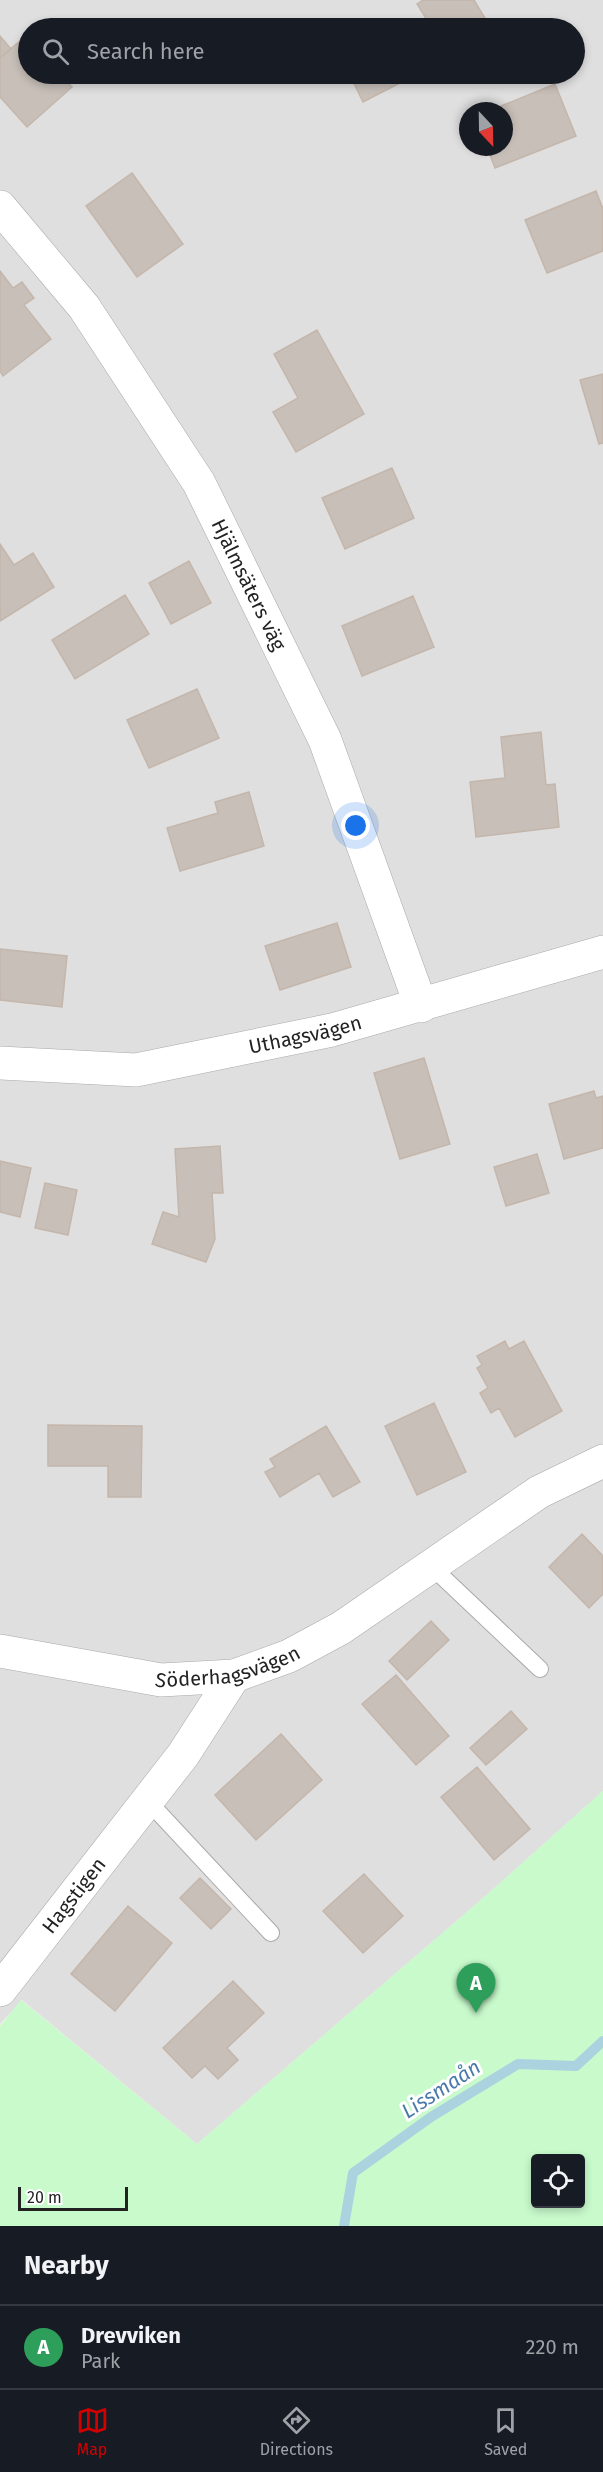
<!DOCTYPE html>
<html lang="en">
<head>
<meta charset="utf-8">
<style>
	:root { --surface:#171b24; --page:#20242c; --text:#f1f3f6; --muted:#9ea1a6; --line:#363941; --accent:#d40000 }
	body { margin:0; font-family:"Fira Sans",sans-serif; background:var(--page); color:var(--text) }
	.controls { position:absolute; right:18px; bottom:18px; display:grid; overflow:hidden; border-radius:6px; box-shadow:0 3px 9px #0003 }
	.controls button { width:54px; height:54px; display:grid; place-items:center; padding:0; border:0; border-bottom:2px solid var(--line); background:var(--surface); color:var(--text); font:30px sans-serif }
	.compass { position:absolute; left:459px; top:102px; width:54px; height:54px; border-radius:50%; background:var(--surface); box-shadow:0 3px 9px #0003; rotate:158deg }
	.scale { position:absolute; left:18px; bottom:15px; width:110px; box-sizing:border-box; padding-left:6px; border:3px solid #222; border-top:0; font-size:16px; line-height:21px; white-space:nowrap; color:#222; -webkit-text-stroke:4px #fff; paint-order:stroke }
	.you { position:absolute; left:356px; top:826px; width:21px; height:21px; margin:-15px; border:4px solid #fff; border-radius:50%; background:#1a73e8; box-shadow:0 0 0 9px #1a73e833 }
	.badge { display:grid; place-items:center; width:39px; height:39px; border-radius:50%; background:var(--accent); color:#fff; font-size:20px; font-weight:700 }
	.pin { position:absolute; translate:-50% -50px; filter:drop-shadow(0 2px 3px #0008) }
	.pin::after { content:''; position:absolute; top:32px; width:21px; height:18px; background:inherit; clip-path:polygon(0 0,100% 0,50% 100%) }
	.list { margin:0; padding:0; list-style:none }
	h2 { display:flex; justify-content:space-between; align-items:center; height:78px; margin:0; padding:0 24px; font-size:26px }
	h2 small { font-size:20px; font-weight:400; color:var(--muted) }
	.list li { display:grid; grid-template-columns:39px 1fr auto; gap:18px; align-items:center; box-sizing:border-box; height:84px; padding:0 24px; border-top:2px solid var(--line) }
	.list b { display:block; font-size:22px; white-space:nowrap }
	.list p { margin:0; font-size:20px; white-space:nowrap; color:var(--muted) }
	.list em { font-size:20px; font-style:normal; color:var(--muted) }
	.icon { flex:none; width:33px; height:33px; fill:none; stroke:currentColor; stroke-width:2; stroke-linecap:round; stroke-linejoin:round }
	.map { position:relative; flex:none; width:603px; height:2226px; overflow:hidden }
	.search { position:absolute; background:var(--surface); box-shadow:0 3px 9px #0003; left:18px; right:18px; top:18px; height:66px; display:flex; align-items:center; gap:15px; box-sizing:border-box; padding:0 21px; border-radius:33px; color:var(--muted); font-size:22px }
	.sheet { height:162px; background:var(--surface) }
	nav { display:flex; justify-content:space-around; align-items:center; box-sizing:border-box; height:84px; border-top:2px solid var(--line); background:var(--surface); font-size:16px; color:var(--muted) }
	nav a { display:grid; justify-items:center; gap:3px }
	nav .on { color:var(--accent) }
	.map>svg:first-child { display:block }
	.residential { fill:#e0dfdf; fill-rule:evenodd }
	.park { fill:#c8facc; fill-rule:evenodd }
	.lines { fill:none; stroke-linecap:round; stroke-linejoin:round }
	.stream { stroke:#aad3df; stroke-width:10 }
	.building { fill:#c7bfb8; stroke:#c4b6ab; stroke-width:1.5 }
	.service-casing { stroke:#a9a9a9; stroke-width:18 }
	.minor-casing { stroke:#a9a9a9; stroke-width:34 }
	.service { stroke:#fff; stroke-width:16 }
	.minor { stroke:#fff; stroke-width:33 }
	.labels { text-anchor:middle; dominant-baseline:central; stroke-width:6; stroke-linejoin:round; paint-order:stroke }
	.street-label { font-size:20px; fill:#222; stroke:#fff }
	.water-label { font-size:21px; font-style:italic; fill:#4a7aab; stroke:#fff }
</style>
</head>
<body>
<div class="map">
<svg width="603" height="2226" viewBox="0 0 603 2226">
	<rect width="100%" height="100%" fill="#f2efe9"/>
	<path class="residential" d="M0,0H603V1791L482,1899L197,2144L22,2000L0,2024ZM28,28H574V74H28ZM468,111H504V147H468Z"/>
	<path class="park" d="M603,1791V2226H0V2026L21,2000L197,2144L482,1899ZM536,2158H580V2204H536Z"/>
	<g class="lines">
		<path class="stream" d="M344,2226L353,2173L431,2117L518,2064L576,2066L603,2041"/>
	</g>
	<path class="building" d="M423,0H474L491,28H432L417,4Z
		M27,35L28,74H60L72,87L27,127L0,97V58Z
		M0,36L11,49L0,58Z
		M362,74H406L408,79L363,102L352,79Z
		M555,84L576,136L495,168L487,147H504V111H489Z
		M132,173L183,244L137,277L86,206Z
		M596,191L603,209V251L547,273L525,220Z
		M0,271L13,288L22,282L34,298L24,305L51,339L3,376L0,371Z
		M317,330L364,414L296,452L273,412L298,398L274,354Z
		M603,374V443L599,444L580,380Z
		M392,468L414,518L345,549L322,498Z
		M0,544L14,565L33,553L54,587L0,621Z
		M189,561L211,603L171,624L149,583Z
		M125,595L149,634L75,679L52,640Z
		M413,596L434,647L362,676L342,626Z
		M197,689L219,738L149,768L127,720Z
		M541,732L546,785L555,784L559,827L476,837L470,782L505,778L501,737Z
		M249,792L264,846L180,871L167,828L218,813L215,802Z
		M337,923L351,967L280,990L265,946Z
		M0,949L67,956L62,1007L0,1000Z
		M424,1058L450,1144L400,1159L374,1073Z
		M594,1091L596,1098L603,1096V1148L564,1159L549,1104Z
		M220,1146L223,1193H212L215,1239L206,1262L152,1244L163,1212L179,1217L175,1149Z
		M537,1154L549,1193L506,1206L494,1167Z
		M0,1161L31,1168L20,1217L0,1212Z
		M45,1183L77,1190L68,1235L35,1228Z
		M505,1341L509,1349L524,1341L562,1411L515,1437L499,1408L491,1413L480,1393L488,1388L477,1368L482,1365L477,1356Z
		M434,1403L466,1472L417,1495L385,1426Z
		M48,1425L142,1426L141,1497H108V1466H48Z
		M326,1426L360,1482L333,1497L319,1473L280,1497L265,1472L275,1467L270,1459Z
		M582,1534L603,1556V1594L589,1608L549,1567Z
		M431,1621L449,1640L407,1680L389,1661Z
		M396,1675L449,1736L416,1765L362,1704Z
		M511,1711L527,1729L486,1765L470,1748Z
		M281,1734L322,1780L256,1840L215,1795Z
		M477,1767L530,1829L494,1860L441,1797Z
		M364,1874L403,1916L363,1953L323,1911Z
		M200,1878L231,1909L211,1929L180,1898Z
		M128,1906L172,1943L115,2011L71,1974Z
		M233,1981L264,2013L227,2048L238,2060L218,2079L205,2066L192,2078L163,2048Z"/>
	<g class="lines">
		<g class="service-casing">
			<path id="service" d="M431,1566L540,1669
				M147,1800L271,1933"/>
		</g>
		<g class="minor-casing">
			<g id="minor">
				<path id="s1" d="M0,207L84,307L199,483L325,740L421,1006"/>
				<path id="s2" d="M0,1063L136,1070L332,1030L603,952"/>
				<path id="s3" d="M0,1651L161,1680L234,1676L289,1656L341,1628L539,1492L603,1461"/>
				<path id="s4" d="M0,1990L183,1755L234,1676"/>
			</g>
		</g>
		<use href="#service" class="service"/>
		<use href="#minor" class="minor"/>
	</g>
	<g class="labels">
		<g class="street-label">
			<text stroke="none"><textPath href="#s1" startOffset="454">Hjälmsäters väg</textPath></text>
			<text stroke="none"><textPath href="#s2" startOffset="309">Uthagsvägen</textPath></text>
			<text stroke="none"><textPath href="#s3" startOffset="232">Söderhagsvägen</textPath></text>
			<text stroke="none"><textPath href="#s4" startOffset="120">Hagstigen</textPath></text>
		</g>
		<g class="water-label">
			<text transform="translate(441 2089) rotate(-33)">Lissmaån</text>
		</g>
	</g>
</svg>
<div class="controls">
<button><svg class="icon" aria-label="locate" viewBox="0 0 24 24"><circle cx="12" cy="12" r="6"/><path d="M12 2v4M12 18v4M2 12h4M18 12h4"/></svg></button>
</div>
<svg class="compass" viewBox="-18 -18 36 36"><path d="M0-13l5 13h-10z" fill="#e53935"/><path d="M0 13l5-13h-10z" fill="#9ea1a6"/></svg>
<div class="scale">20 m</div>
<div class="you"></div>
<div class="pin badge" style="left:476px;top:2013px;background:#2e9e5b">A</div>
<div class="search"><svg class="icon" aria-label="search" viewBox="0 0 24 24"><circle cx="10" cy="10" r="6"/><path d="M15 15l6 6"/></svg>Search here</div>
</div>
<section class="sheet">
<h2>Nearby<small></small></h2>
<ul class="list">
<li><span class="badge" style="background:#2e9e5b">A</span><div><b>Drevviken</b><p>Park</p></div><em>220 m</em></li>
</ul>
</section>
<nav>
<a class="on"><svg class="icon" aria-label="map" viewBox="0 0 24 24"><path d="M3 6l6-2 6 2 6-2v14l-6 2-6-2-6 2zM9 4v14M15 6v14"/></svg>Map</a>
<a><svg class="icon" aria-label="directions" viewBox="0 0 24 24"><path d="M12 3l9 9-9 9-9-9zM9 14v-3h6M13 9l2 2-2 2"/></svg>Directions</a>
<a><svg class="icon" aria-label="saved" viewBox="0 0 24 24"><path d="M7 4h10v16l-5-4-5 4z"/></svg>Saved</a>
</nav>
</body>
</html>
